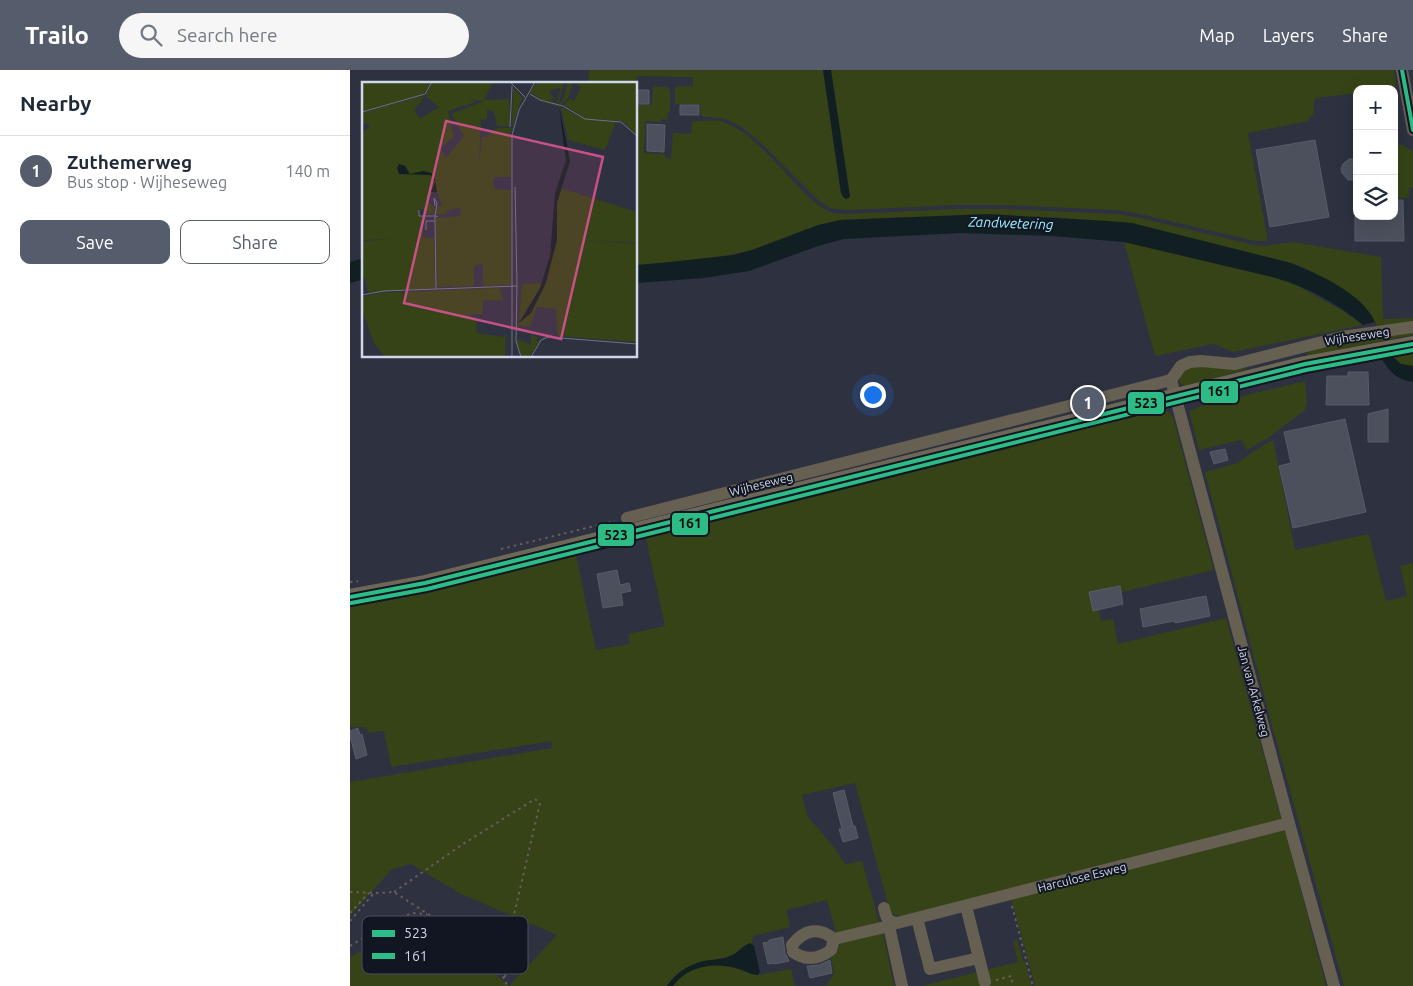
<!DOCTYPE html>
<html lang="en">
<head>
<meta charset="utf-8">
<style>
	:root { --surface:#fff; --page:#f6f6f7; --text:#1f2937; --muted:#747a83; --line:#e0e1e3; --accent:#555d6c }
	body { margin:0; font-family:Ubuntu,sans-serif; background:var(--page); color:var(--text) }
	.controls { position:absolute; right:15px; top:15px; display:grid; overflow:hidden; border-radius:10px; box-shadow:0 5px 20px #0002 }
	.controls button { width:45px; height:45px; display:grid; place-items:center; padding:0; border:0; border-bottom:1px solid var(--line); background:var(--surface); color:var(--text); font:25px sans-serif }
	.you { position:absolute; left:522px; top:324px; width:18px; height:18px; margin:-12px; border:4px solid #fff; border-radius:50%; background:#1a73e8; box-shadow:0 0 0 8px #1a73e833 }
	.badge { display:grid; place-items:center; width:32px; height:32px; border-radius:50%; background:var(--accent); color:#fff; font-size:16px; font-weight:700 }
	.pin { position:absolute; translate:-50% -50%; border:2px solid #fff; box-shadow:0 1px 5px #0006 }
	.list { margin:0; padding:0; list-style:none }
	h2 { display:flex; justify-content:space-between; align-items:center; height:65px; margin:0; padding:0 20px; font-size:21px }
	h2 small { font-size:16px; font-weight:400; color:var(--muted) }
	.list li { display:grid; grid-template-columns:32px 1fr auto; gap:15px; align-items:center; box-sizing:border-box; height:70px; padding:0 20px; border-top:1px solid var(--line) }
	.list b { display:block; font-size:19px; white-space:nowrap }
	.list p { margin:0; font-size:16px; white-space:nowrap; color:var(--muted) }
	.list em { font-size:16px; font-style:normal; color:var(--muted) }
	.actions { display:flex; gap:10px; padding:15px 20px }
	.actions a { flex:1; padding:11px 0; border:1px solid var(--accent); border-radius:10px; text-align:center; font-size:18px; color:var(--accent) }
	.actions .main { background:var(--accent); color:#fff }
	.icon { flex:none; width:28px; height:28px; fill:none; stroke:currentColor; stroke-width:2; stroke-linecap:round; stroke-linejoin:round }
	.map { position:relative; flex:none; width:1063px; height:916px; overflow:hidden }
	header { display:flex; align-items:center; gap:30px; box-sizing:border-box; height:70px; padding:0 25px; background:var(--accent); color:#fff }
	header strong { font-size:24px }
	nav { display:flex; gap:28px; margin-inline-start:auto; font-size:18px }
	.search { width:350px; height:45px; background:var(--page); display:flex; align-items:center; gap:12px; box-sizing:border-box; padding:0 18px; border-radius:28px; color:var(--muted); font-size:19px }
	main { display:flex }
	aside { flex:1; background:var(--surface) }
	.map>svg:first-child { display:block }
	.green { fill:#364316 }
	.water { fill:#111f23 }
	.building { fill:#4c505d; stroke:#585c69 }
	.lines { fill:none; stroke-linecap:round; stroke-linejoin:round }
	.path { stroke:#63605c; stroke-width:2; stroke-dasharray:2.5 4; stroke-linecap:butt }
	.minor { stroke:#666053; stroke-width:12 }
	.major { stroke:#6e6756; stroke-width:16 }
	.bus-1-casing { stroke:#121622; stroke-width:8 }
	.bus-2-casing { stroke:#121622; stroke-width:8 }
	.bus-1 { stroke:#2dbb86; stroke-width:4 }
	.bus-2 { stroke:#2dbb86; stroke-width:4 }
	.labels { text-anchor:middle; dominant-baseline:central; stroke-width:4; stroke-linejoin:round; paint-order:stroke }
	.street-label { font-size:12px; fill:#d0d7e8; stroke:#121622 }
	.water-label { font-size:14px; font-style:italic; fill:#9aedfd; stroke:#121622 }
	.inset-road { fill:none; stroke:#6e7383; stroke-width:1 }
	.view { fill:#c65185; fill-opacity:0.15; stroke:#c65185; stroke-width:2.5 }
	.inset-edge { fill:none; stroke:#d0d7e8; stroke-width:2.5 }
	.key { fill:#121622; stroke:#4b505d; stroke-width:1 }
	.key-label { font-size:14px; fill:#d0d7e8 }
	.line-badge { stroke:#121622; stroke-width:2 }
	.pale-badge-label { font-size:14px; text-anchor:middle; font-weight:bold; fill:#111 }
</style>
</head>
<body>
<header>
<strong>Trailo</strong>
<div class="search"><svg class="icon" aria-label="search" viewBox="0 0 24 24"><circle cx="10" cy="10" r="6"/><path d="M15 15l6 6"/></svg>Search here</div>
<nav><a>Map</a><a>Layers</a><a>Share</a></nav>
</header>
<main>
<aside>
<h2>Nearby<small></small></h2>
<ul class="list">
<li><span class="badge">1</span><div><b>Zuthemerweg</b><p>Bus stop · Wijheseweg</p></div><em>140 m</em></li>
</ul>
<div class="actions"><a class="main">Save</a><a>Share</a></div>
</aside>
<div class="map">
<svg width="1063" height="916" viewBox="0 0 1063 916">
	<rect width="100%" height="100%" fill="#2d3140"/>
	<path class="green" d="M239,0H473L491,123L499,128L500,127L481,0H1044L1046,17L1036,19H1007V23L966,28L964,32V45L959,47V51L898,63L917,166V171H905L790,144L768,140L652,135H607L497,140L480,138L468,130L408,70L390,56L376,49L351,46L350,34H325V18L329,16H343V7L287,6L286,14H238Z
		M303,16L317,17L320,20V41L318,43L317,50L311,49V52L295,51L294,83L315,84V88L321,89L323,63L341,64L342,52C353,51 366,49 376,53C401,62 430,98 449,117C457,126 467,136 478,141C484,144 491,144 497,144L607,139H652L768,144L790,148L904,175L913,176L943,172L1031,187L1033,249L1063,248V254L1028,258L1022,246L1009,231L978,211L952,197L941,193L782,154L705,147H554L490,150L402,180L366,188L286,195V35H302Z
		M1044,75H1053L1063,81V117L1059,118V128H1044Z
		M774,172L905,202L944,214L993,241L1013,255L883,282L867,275L863,274L805,286Z
		M1063,260V265L957,286L958,281L960,278Z
		M1063,281V296C1054,296 1046,293 1043,284Z
		M872,294L898,299L836,316L830,313L829,309L833,297Z
		M955,311L957,332L955,340L918,368L897,380L891,370L849,380L839,341L851,336Z
		M813,339L820,343L823,347L864,500L747,528L751,551L763,549L768,574L876,548L932,751L550,846L542,844L540,841L505,713L452,725L458,747L483,776L495,794L512,791L530,855L486,863L477,830L436,840L440,857L403,866L402,874C393,873 392,879 385,884C379,888 371,888 365,890L366,895L382,897L408,905L441,899L445,916H0V887L49,861L74,850L89,854L159,916L207,865L111,824L61,794L42,799L0,846V712L202,678V671L41,697L34,661L18,663L16,657H2L0,656V535L28,530L225,481L246,580L280,574L278,564L315,556L295,464L758,350Z
		M923,370L945,480L1019,464L1036,531L1057,526L1050,496L1063,493V916H994L919,644L855,402L888,393L901,383Z
		M935,760L976,916H685L662,832L664,827Z
		M533,863L544,916H476L484,904L481,888L486,883L490,873Z
		M667,869L673,891H675L682,916H571L668,892L663,872Z"/>
	<path class="water" d="M473,0H481L500,127L496,129L493,127L491,123Z
		M637,144L759,151L782,153L941,193C969,204 1013,224 1025,252L1013,255C988,234 957,217 926,208L774,172L702,166L611,163L494,169L468,176L399,201L354,208L286,213V195L311,193L383,185L402,180L468,155L490,150Z
		M14,188V209L0,213V192Z
		M1043,287L1051,294L1063,296V312C1048,310 1039,302 1032,289Z
		M400,873L404,876L410,902L408,905C401,905 395,901 389,899C365,892 339,895 323,916H317C326,901 343,892 360,890C367,889 374,889 380,886C388,883 392,876 400,873Z"/>
	<path class="building" d="M287,20H299V34H287Z
		M330,35H349V45H330Z
		M297,54L315,55L314,82L297,81Z
		M965,70L979,147L920,157L906,80Z
		M999,89H1007V110H998L992,103L991,99L993,94Z
		M1044,130H1053L1054,171H1005V146H1044Z
		M998,302H1018L1019,335H976L977,306H998Z
		M1038,339V372H1018V344Z
		M995,349L1016,442L943,458L929,396L941,393L934,362Z
		M875,379L878,390L864,394L860,382Z
		M267,500L270,515L279,513L281,521L271,523L273,535L253,538L247,504Z
		M770,516L773,534L743,541L739,522Z
		M856,526L860,546L825,553L824,551L793,557L790,539Z
		M8,658L10,665L12,664L17,685L6,689L0,666V661Z
		M494,720L503,756H505L508,768L493,772L489,759H492L483,723Z
		M433,867L435,883L439,891L425,894L424,893L418,894L413,873L419,872V870Z
		M480,890L482,903L460,908L457,896L469,895Z"/>
	<g class="lines">
		<path class="path" d="M151,479L265,451
			M0,512L8,511
			M0,822L30,823L44,822L84,848L155,909L157,916
			M44,822L113,774L185,729L190,733L157,875L155,909
			M662,836L683,916
			M0,843L19,823
			M0,851L24,823
			M0,876L34,855L62,843L77,844
			M646,910L661,906L663,916"/>
		<path class="minor" d="M1052,0L1063,60
			M277,448L821,310
			M616,836L635,912
			M534,838C536,847 537,852 547,853L939,753
			M567,848L580,899L629,888
			M539,856L552,916
			M484,869L481,880C469,889 456,891 443,882L442,875C454,860 468,856 484,869L539,856L541,852
			M984,916L939,753L821,310L831,296L840,292L851,291L885,294L992,267L1063,257"/>
		<path class="major" d="M0,527L75,513L955,294L1063,274"/>
		<g class="bus-1-casing">
			<path id="bus-1" d="M1052,0L1063,60
				M0,527L75,513L955,294L1063,274"/>
		</g>
		<g class="bus-2-casing">
			<path id="bus-2" d="M1,533L77,519L956,300L1063,280"/>
		</g>
		<use href="#bus-1" class="bus-1"/>
		<use href="#bus-2" class="bus-2"/>
	</g>
	<g class="labels">
		<g class="street-label">
			<text transform="translate(1007 266) rotate(-9)">Wijheseweg</text>
			<text transform="translate(411 414) rotate(-14)">Wijheseweg</text>
			<text transform="translate(904 621) rotate(75)">Jan van Arkelweg</text>
			<text transform="translate(732 807) rotate(-14)">Harculose Esweg</text>
		</g>
		<g class="water-label">
			<text transform="translate(661 153) rotate(2)">Zandwetering</text>
		</g>
	</g>
	<g transform="translate(12 12)">
		<rect width="275" height="275" fill="#2d3140"/>
		<path d="M0,0H70L61,12L0,30ZM71,0H131L122,18L147,17L148,44H135L132,29L125,28V37L119,38L117,83L120,55H126L128,50L136,46H150L151,6L160,15L149,49V95H132L131,100L133,107L149,108V203L121,204V183L117,182L112,185V204L75,205L74,136L98,134L99,125L85,129V132H73L74,125L80,124L73,103L69,115L64,118L72,125V132H61V127H57L56,134H61V154L65,155L61,156H72L73,206L6,211L3,195H0V159L29,157L0,158V49L8,46L5,41L0,43V31L60,14L61,16L52,29L58,37L77,25L63,14ZM106,17L122,19L89,32L102,54L84,76L78,66L92,55L86,29L114,20ZM175,0H202L197,20H200L206,0H211L206,16L200,22L190,18L196,19L198,6L189,8L187,11L192,15L188,19L180,18L168,10ZM213,0H275V53L260,39L223,36L202,23L208,16L211,19L214,16L219,5ZM178,20L192,21L218,35L254,40L243,68L206,58L199,25ZM198,106L275,130V161L224,158L275,162V260L196,254L194,227L175,225L168,245L157,243L155,257L169,263V252L175,255V260L178,258L167,275H160L155,262V254L156,241L169,231L185,199L195,153L194,131ZM181,201L167,229L157,239L160,202ZM138,206L141,219L121,218V232H109V235L114,236L115,251L142,255L144,251L143,275H23L12,261L0,228V215L19,211Z" fill="#364316" fill-rule="evenodd"/>
		<path d="M197,24L208,79L195,121V159L183,203L169,231L157,241L178,206L188,174L193,111L204,78ZM37,82L43,84L48,92L61,89L69,91L73,97L75,110H69L73,100L69,93L37,92L35,86Z" fill="#111f23"/>
		<path class="inset-road" d="M148,0L163,15M168,12L178,18L201,24L223,37L259,40L275,54M0,30L63,12L70,0M148,45L150,4M153,105L155,204M73,124L72,116L75,121L73,134M57,128V134H73M64,148V139H73M74,207L73,135L76,134M0,213L22,209L155,204L154,259L159,275M150,275V53L157,28L173,0M169,275L179,258L186,255L275,262"/>
		<path class="view" d="M84,39L241,75L199,257L42,221Z"/>
		<rect width="275" height="275" class="inset-edge"/>
	</g>
	<rect x="12" y="846" width="166" height="58" rx="8" class="key"/>
	<rect x="22" y="860" width="23" height="7" fill="#2dbb86"/>
	<rect x="22" y="883" width="23" height="6" fill="#2dbb86"/>
	<g class="key-label">
		<text x="54" y="868">523</text>
		<text x="54" y="891">161</text>
	</g>
	<g class="line-badge">
		<rect x="850" y="310" width="39" height="24" rx="5" fill="#2dbb86"/>
		<rect x="777" y="321" width="38" height="24" rx="5" fill="#2dbb86"/>
		<rect x="321" y="442" width="38" height="24" rx="5" fill="#2dbb86"/>
		<rect x="247" y="453" width="38" height="24" rx="5" fill="#2dbb86"/>
	</g>
	<g class="pale-badge-label">
		<text x="869" y="326">161</text>
		<text x="796" y="338">523</text>
		<text x="340" y="458">161</text>
		<text x="266" y="470">523</text>
	</g>
</svg>
<div class="controls">
<button>+</button>
<button>−</button>
<button><svg class="icon" aria-label="layers" viewBox="0 0 24 24"><path d="M12 4l9 5-9 5-9-5zM3 14l9 5 9-5"/></svg></button>
</div>
<div class="you"></div>
<div class="pin badge" style="left:738px;top:333px">1</div>
</div>
</main>
</body>
</html>
